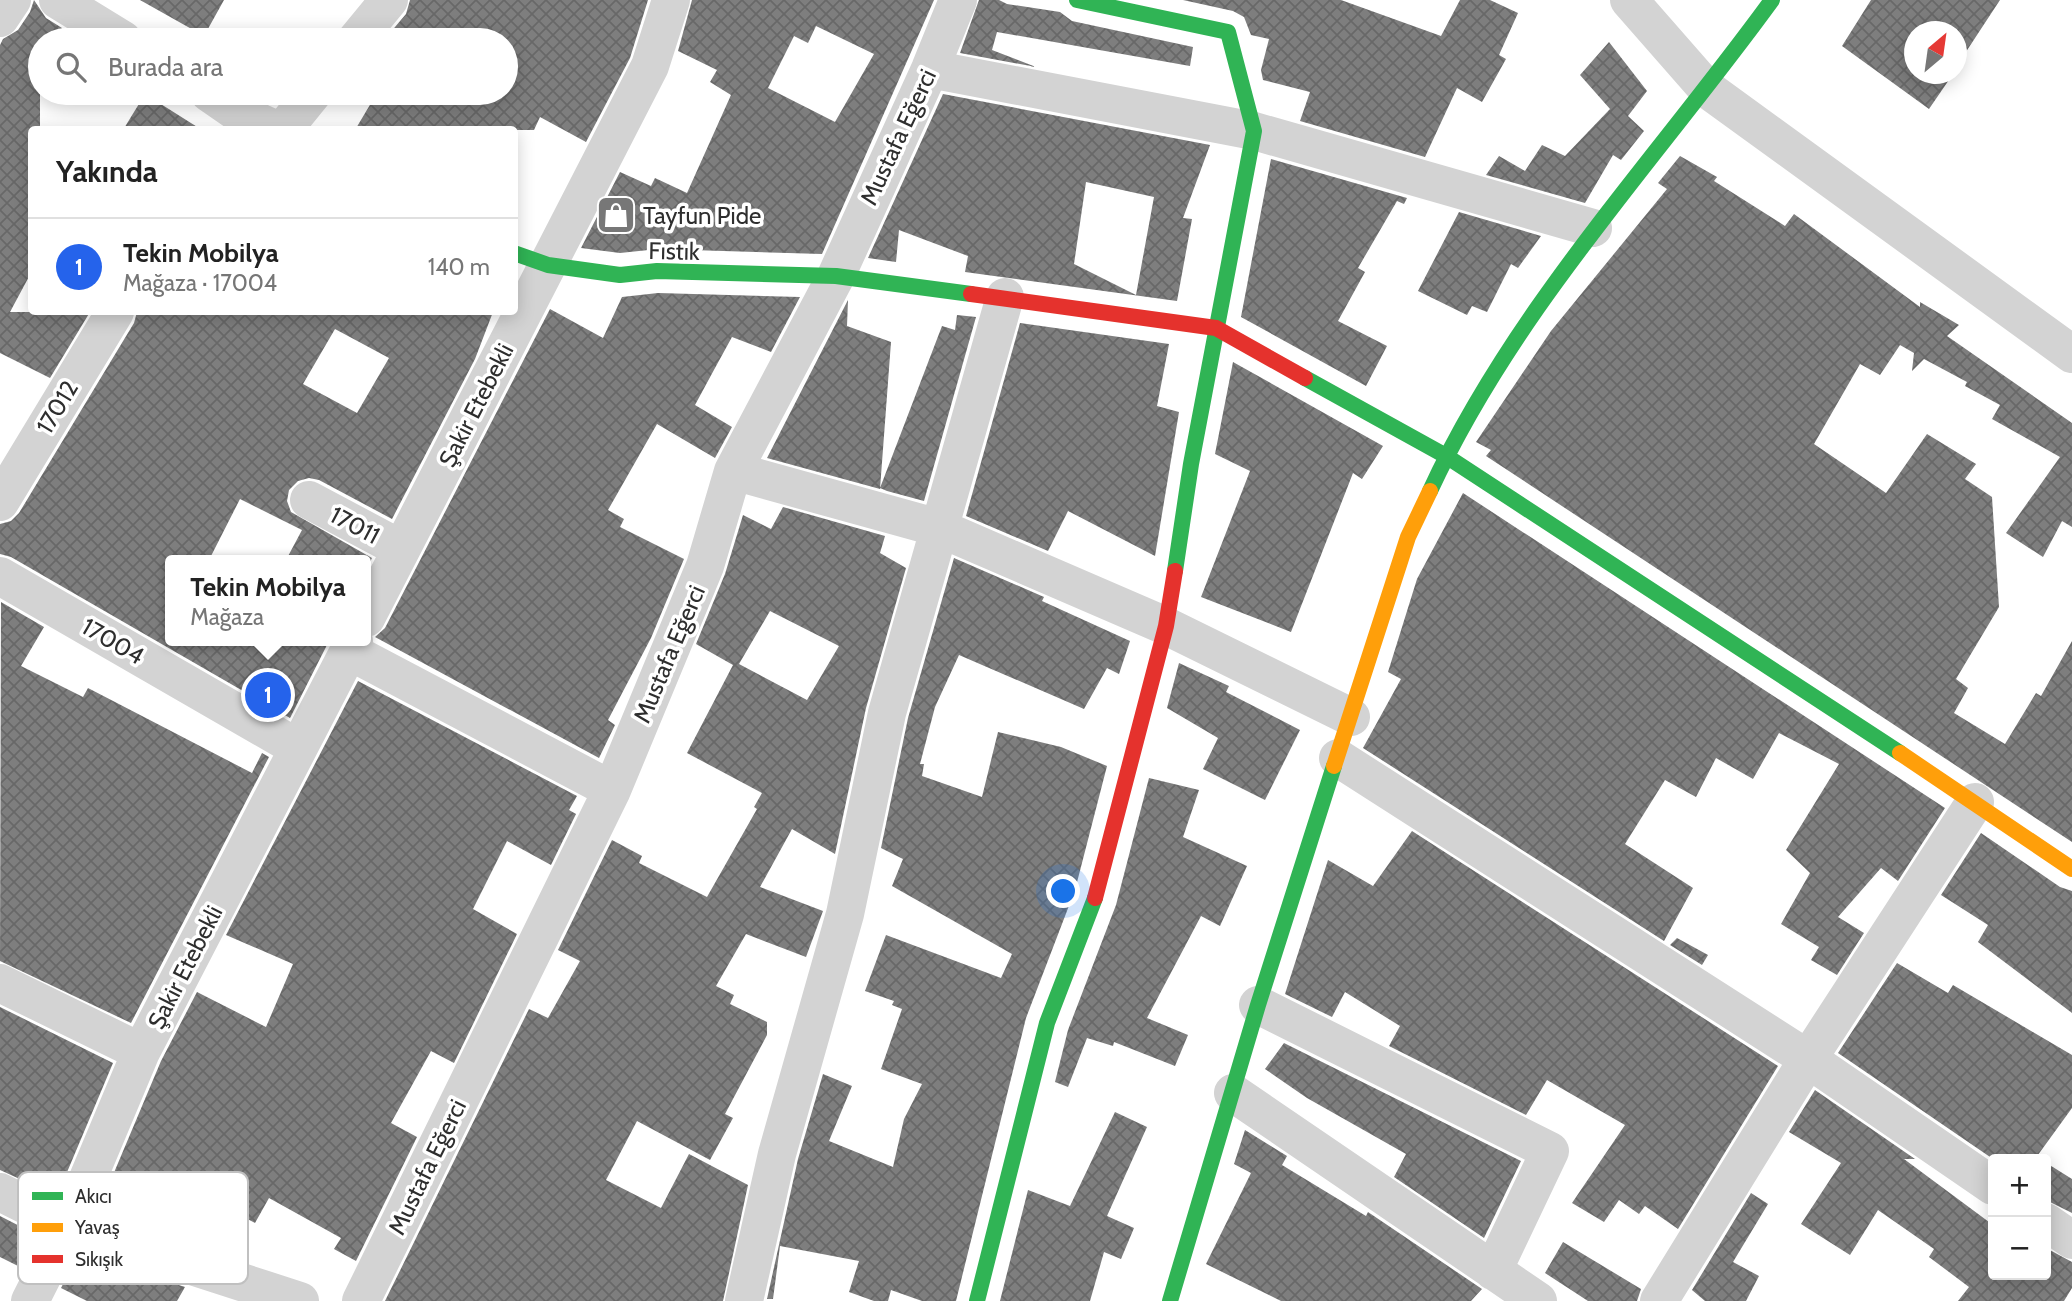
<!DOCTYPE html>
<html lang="tr">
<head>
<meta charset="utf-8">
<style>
	:root { --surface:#fff; --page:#f2f2f2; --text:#222; --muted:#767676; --line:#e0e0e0; --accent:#2563eb }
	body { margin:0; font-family:Cabin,sans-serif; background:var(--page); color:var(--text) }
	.controls { position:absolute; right:21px; bottom:21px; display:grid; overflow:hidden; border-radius:7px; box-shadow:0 4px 18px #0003 }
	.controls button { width:63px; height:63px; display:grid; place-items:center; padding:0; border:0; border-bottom:2px solid var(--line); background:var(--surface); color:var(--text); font:35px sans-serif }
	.compass { position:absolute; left:1904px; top:21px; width:63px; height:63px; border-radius:50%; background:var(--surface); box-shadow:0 4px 18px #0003; rotate:29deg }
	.you { position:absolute; left:1064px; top:892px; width:24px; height:24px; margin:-18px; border:5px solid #fff; border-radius:50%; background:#1a73e8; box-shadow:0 0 0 10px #1a73e833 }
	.badge { display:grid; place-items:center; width:46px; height:46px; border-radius:50%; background:var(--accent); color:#fff; font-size:23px; font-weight:700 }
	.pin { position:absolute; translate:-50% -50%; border:4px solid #fff; box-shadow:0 2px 7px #0006 }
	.popup { position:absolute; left:165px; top:555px; width:206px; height:91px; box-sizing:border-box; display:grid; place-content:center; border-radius:7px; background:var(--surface); filter:drop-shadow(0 2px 5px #0005); font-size:23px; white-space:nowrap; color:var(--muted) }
	.popup b { font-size:26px; color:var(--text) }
	.popup::after { content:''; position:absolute; left:50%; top:100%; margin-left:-14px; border:14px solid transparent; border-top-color:var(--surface) }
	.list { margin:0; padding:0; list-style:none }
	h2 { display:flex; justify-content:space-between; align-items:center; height:91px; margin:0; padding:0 28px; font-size:30px }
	h2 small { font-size:23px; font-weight:400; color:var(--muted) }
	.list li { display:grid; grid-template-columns:46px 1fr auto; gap:21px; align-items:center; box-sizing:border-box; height:98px; padding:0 28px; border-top:2px solid var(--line) }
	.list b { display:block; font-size:26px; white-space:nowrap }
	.list p { margin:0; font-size:23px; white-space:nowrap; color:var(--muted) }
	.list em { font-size:23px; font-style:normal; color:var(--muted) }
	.icon { flex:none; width:38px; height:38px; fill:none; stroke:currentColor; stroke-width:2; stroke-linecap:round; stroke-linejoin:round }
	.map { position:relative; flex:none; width:2072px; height:1301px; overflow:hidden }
	.search { position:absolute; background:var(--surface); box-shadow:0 4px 18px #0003; left:28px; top:28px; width:490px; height:77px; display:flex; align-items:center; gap:18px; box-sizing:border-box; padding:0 24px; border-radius:38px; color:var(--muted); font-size:26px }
	.panel { position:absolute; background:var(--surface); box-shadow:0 4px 18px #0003; left:28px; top:126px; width:490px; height:189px; border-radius:7px }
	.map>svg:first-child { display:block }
	.building { fill:url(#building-cross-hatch); fill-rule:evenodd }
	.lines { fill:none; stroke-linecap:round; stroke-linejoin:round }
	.street { stroke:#d3d3d3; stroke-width:38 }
	.fast { stroke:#30b455; stroke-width:16 }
	.slow { stroke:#ff9f0a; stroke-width:16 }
	.jam { stroke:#e5322d; stroke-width:16 }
	.labels { text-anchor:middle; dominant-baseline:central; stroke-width:7; stroke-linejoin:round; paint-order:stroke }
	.street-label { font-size:24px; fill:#2e2e2e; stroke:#fff }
	.poi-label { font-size:24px; fill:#2e2e2e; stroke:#fff; text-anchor:start }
	.key { fill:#fff; stroke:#c0c0c0; stroke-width:2 }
	.key-label { font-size:19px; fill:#2e2e2e }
</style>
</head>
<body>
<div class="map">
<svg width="2072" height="1301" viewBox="0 0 2072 1301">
	<defs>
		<pattern id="building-cross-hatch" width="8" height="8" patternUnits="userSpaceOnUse" patternTransform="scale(1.75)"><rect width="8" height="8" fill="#7e7e7e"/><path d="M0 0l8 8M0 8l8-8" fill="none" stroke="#686868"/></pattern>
	</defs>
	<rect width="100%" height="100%" fill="#fff"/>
	<path class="building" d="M34,0L46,18L62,28L54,40H40V130H32V271L10,312H90L50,378L0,353V45L3,39L18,30L30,12Z
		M140,0H224L204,36Z
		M410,0H648L630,58L586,142L540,117L534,130H355L377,93H506V40H384L406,14Z
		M692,0H934L822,254L658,249L620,253L581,248L620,172L651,186L655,178L687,193L731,95L710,82L717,70L678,51ZM816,26L874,54L835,122L768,88L794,36L808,43Z
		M979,0H999L1007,4L1060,12L1072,21L1193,47L1190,66L997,32L992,50L1036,67L960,53Z
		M1183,0H1341L1441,36L1460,0H1490L1518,13L1499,55L1506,59L1482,102L1457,88L1425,157L1300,121L1310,92L1263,80L1261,70L1269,39L1251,35L1244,17L1233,11Z
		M1871,0H2000L1956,67V32H1914V74H1953L1929,109L1842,46Z
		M1609,42L1647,91L1628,116L1644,131L1621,160L1613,155L1585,203L1486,175L1499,156L1525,171L1542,145L1565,156L1610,109L1580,75Z
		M145,94L202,130H123Z
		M943,94L1210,145L1183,218L1192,219L1177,301L965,272L968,256L899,230L896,262L868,258ZM1086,182L1154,197L1136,295L1074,264Z
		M1680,156L1717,177L1714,181L1785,226L1794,214L1920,307V302L1959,325L1947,336L2072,423V527L2062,521L2043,557L2006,533L2060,457L1992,419L2000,405L1965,386L1967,382L1924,359L1912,371L1914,353L1900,345L1880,375L1860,364L1814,444L1886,493L1927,434L1976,464L1965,479L1992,497L1999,607L1956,679L1968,688L1954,713L2005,744L2036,693L2041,696L2072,641V842L1486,456L1491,450L1476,442L1551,331L1667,189L1658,183Z
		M1271,159L1407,198L1404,204L1397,201L1358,268L1365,272L1338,321L1387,346L1366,386L1241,317Z
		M1459,212L1541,236L1518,268L1511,264L1487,312L1472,306L1467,315L1418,291Z
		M658,293L800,297L771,352L732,337L715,368L695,405L732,427L715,458L657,424L608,510L624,519L620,527L684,559L651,638L608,720L615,725L599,758L375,637L385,628L550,309L603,338L622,297Z
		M848,300L847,326L891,342L880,489L767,458Z
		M137,312H493L475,359L392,519L319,480L309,478L298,481L289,490L287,501L291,512L372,558L366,570V560H286L302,530L240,499L209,560H170V641H329L290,718L11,557L0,554V524L11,521L19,513L134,323ZM335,329L389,358L357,413L303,384Z
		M957,315L976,317L924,501L887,491L880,488L942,326L955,330Z
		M1020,323L1169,344L1157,406L1179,412L1155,556L1068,511L1048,551L966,516Z
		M1233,362L1383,446L1362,479L1353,473L1291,632L1201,597L1250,471L1215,454Z
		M1463,493L1945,808L1898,881L1881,868L1838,917L1864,933L1837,975L1811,960L1819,947L1781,924L1810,873L1786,850L1839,764L1779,733L1753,779L1716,758L1696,797L1665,780L1625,844L1693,888L1664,941L1363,748L1401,679L1388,672L1417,579Z
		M783,507L885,536L880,553L906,568L866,708L835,854L792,829L760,887L823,911L806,957L746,934L716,986L734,995L730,1004L767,1022V1035L725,1114L733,1118L710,1160L637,1121L606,1180L661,1208L689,1154L748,1185L723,1301H385L529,1009L548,1018L580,961L558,950L612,840L642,856L639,863L707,897L757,809L754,807L762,793L687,753L733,665L696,644L725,574L743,515L771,529ZM770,611L839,646L807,700L739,664Z
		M954,558L1044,597L1042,601L1130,641L1119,674L1107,668L1084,709L959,655L935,707L920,764H924L922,776L982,797L998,732L1061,747L1107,766L1075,890L1026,1018L956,1301H922L891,1290L888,1301H874L849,1292L859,1261L780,1246L773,1299H767L798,1159L823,1074L852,1086L829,1141L893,1167L904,1119L922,1084L881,1069L902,1009L892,1005L894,1001L865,991L886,935L1001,978L1012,954L892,886L903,859L881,848L908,718Z
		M1,602L44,627L21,666L83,697L88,688L252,773L262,753L269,757L131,1023L0,961Z
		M1179,663L1229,686L1226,692L1300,730L1265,800L1203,769L1218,738L1167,708Z
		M358,681L577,796L569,810L576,814L551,865L507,841L473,909L517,934L454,1063L431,1051L391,1123L417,1137L356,1261L334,1249L341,1238L269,1198L255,1223L227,1208L206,1248L97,1213L161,1061L197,992L266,1027L293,964L226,935Z
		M1149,778L1199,790L1183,837L1247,866L1220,926L1201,916L1147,1018L1188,1035L1175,1066L1114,1042L1113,1046L1087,1038L1068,1087L1055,1082L1068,1030L1116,905Z
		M1412,831L1778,1066L1678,1229L1645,1206L1639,1214L1619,1200L1604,1222L1572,1203L1625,1125L1547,1080L1526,1115L1389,1046L1400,1026L1345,992L1332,1017L1285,994L1328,860L1373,886Z
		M1981,833L2060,887L2072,891V1013L1978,942L1988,925L1941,895Z
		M1677,938L1708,955L1702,965L1670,945Z
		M1897,963L1948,993L1953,985L2072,1055V1108L2035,1159H1993L1838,1053Z
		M0,1007L113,1063L57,1196L0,1170Z
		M1284,1043L1521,1161L1484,1238L1394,1177L1406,1154L1307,1098L1265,1069Z
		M1815,1090L1915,1159H1904L1993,1225V1275H2046V1248L2072,1262V1288L2064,1301H1958L1969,1287L1929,1257L1934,1249L1878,1210L1850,1255L1801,1224L1841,1163L1789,1132Z
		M1115,1112L1147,1127L1107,1216L1134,1228L1121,1259L1104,1252L1090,1301H1000L1028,1190L1070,1206Z
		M1245,1130L1287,1156L1282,1165L1366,1216L1368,1212L1482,1289L1471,1301H1281L1206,1264L1251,1173L1234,1164Z
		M2048,1164L2072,1179V1213L2046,1200Z
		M1751,1193L1768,1204L1733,1262L1759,1276L1746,1301H1705L1692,1290Z
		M0,1216L39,1236L22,1268L0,1257Z
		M1563,1242L1641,1289L1637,1301H1588L1545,1273Z
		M79,1253L185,1287L177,1301H87L61,1288Z"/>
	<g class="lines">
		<path class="street" d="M58,0L123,40
			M1629,0L1707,89L2072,354
			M0,18L12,0
			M356,40L389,0
			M930,69L1254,131L1593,228
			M209,93L235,111L277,130
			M283,130L313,93
			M733,471L939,528L1166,626L1351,717
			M309,500L401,549
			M0,502L115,312
			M0,576L298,748
			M366,618L650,66L671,0
			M349,651L612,790
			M1338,758L1808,1059L1993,1186
			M0,983L141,1052
			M1258,1005L1550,1151L1493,1271
			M1233,1093L1538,1301
			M0,1192L68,1226L300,1301
			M2046,1222L2072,1240
			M30,1301L68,1226L141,1052L354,641
			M361,1301L612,790L705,566L733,471L836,276L930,69L958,0
			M744,1301L777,1154L845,914L887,713L1005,297
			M1659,1301L1808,1059L1975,802"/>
		<path class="fast" d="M1077,0L1228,32L1254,131L1191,464L1175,571
			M514,253L548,265L620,275L657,271L836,276L971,294
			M1305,378L1446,456L1900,753
			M1430,491C1514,309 1655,161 1772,0
			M977,1301L1047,1023L1095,898
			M1170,1301L1258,1005L1334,766"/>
		<path class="slow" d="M1900,753L2072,869
			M1334,766L1408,537L1430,491"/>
		<path class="jam" d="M971,294L1216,328L1305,378
			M1095,898L1166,626L1175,571"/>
	</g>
	<defs>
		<g id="shop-square" transform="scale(2.0125)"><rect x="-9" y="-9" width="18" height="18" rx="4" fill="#777" stroke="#fff"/><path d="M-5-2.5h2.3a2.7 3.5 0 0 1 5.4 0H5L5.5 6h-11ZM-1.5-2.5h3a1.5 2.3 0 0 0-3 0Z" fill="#fff"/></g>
	</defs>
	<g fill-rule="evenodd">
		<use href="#shop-square" x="616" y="215"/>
	</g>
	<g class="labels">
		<g class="street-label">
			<text transform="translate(898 137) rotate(-65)">Mustafa Eğerci</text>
			<text transform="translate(674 251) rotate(1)">Fıstık</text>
			<text transform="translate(476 405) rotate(-63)">Şakir Etebekli</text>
			<text transform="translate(57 407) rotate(-59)">17012</text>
			<text transform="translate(355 525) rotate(28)">17011</text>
			<text transform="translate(113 641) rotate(30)">17004</text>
			<text transform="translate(669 654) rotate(-67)">Mustafa Eğerci</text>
			<text transform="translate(185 967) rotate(-63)">Şakir Etebekli</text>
			<text transform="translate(427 1167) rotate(-64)">Mustafa Eğerci</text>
		</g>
		<g class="poi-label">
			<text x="643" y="215">Tayfun Pide</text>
		</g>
	</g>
	<rect x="18" y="1172" width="230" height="112" rx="10" class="key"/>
	<rect x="32" y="1192" width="31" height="8" fill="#30b455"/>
	<rect x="32" y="1223" width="31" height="9" fill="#ff9f0a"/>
	<rect x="32" y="1255" width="31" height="8" fill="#e5322d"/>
	<g class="key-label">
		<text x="75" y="1203">Akıcı</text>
		<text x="75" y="1234">Yavaş</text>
		<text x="75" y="1266">Sıkışık</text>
	</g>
</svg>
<div class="controls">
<button>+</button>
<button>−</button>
</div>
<svg class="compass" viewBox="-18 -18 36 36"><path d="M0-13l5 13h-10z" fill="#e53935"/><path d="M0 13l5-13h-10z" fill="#767676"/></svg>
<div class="you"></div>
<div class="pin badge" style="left:268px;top:695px">1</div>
<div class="popup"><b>Tekin Mobilya</b>Mağaza</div>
<div class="search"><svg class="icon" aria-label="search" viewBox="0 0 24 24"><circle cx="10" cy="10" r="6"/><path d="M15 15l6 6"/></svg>Burada ara</div>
<section class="panel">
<h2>Yakında<small></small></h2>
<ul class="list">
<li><span class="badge">1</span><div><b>Tekin Mobilya</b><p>Mağaza · 17004</p></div><em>140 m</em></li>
</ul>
</section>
</div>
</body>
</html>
